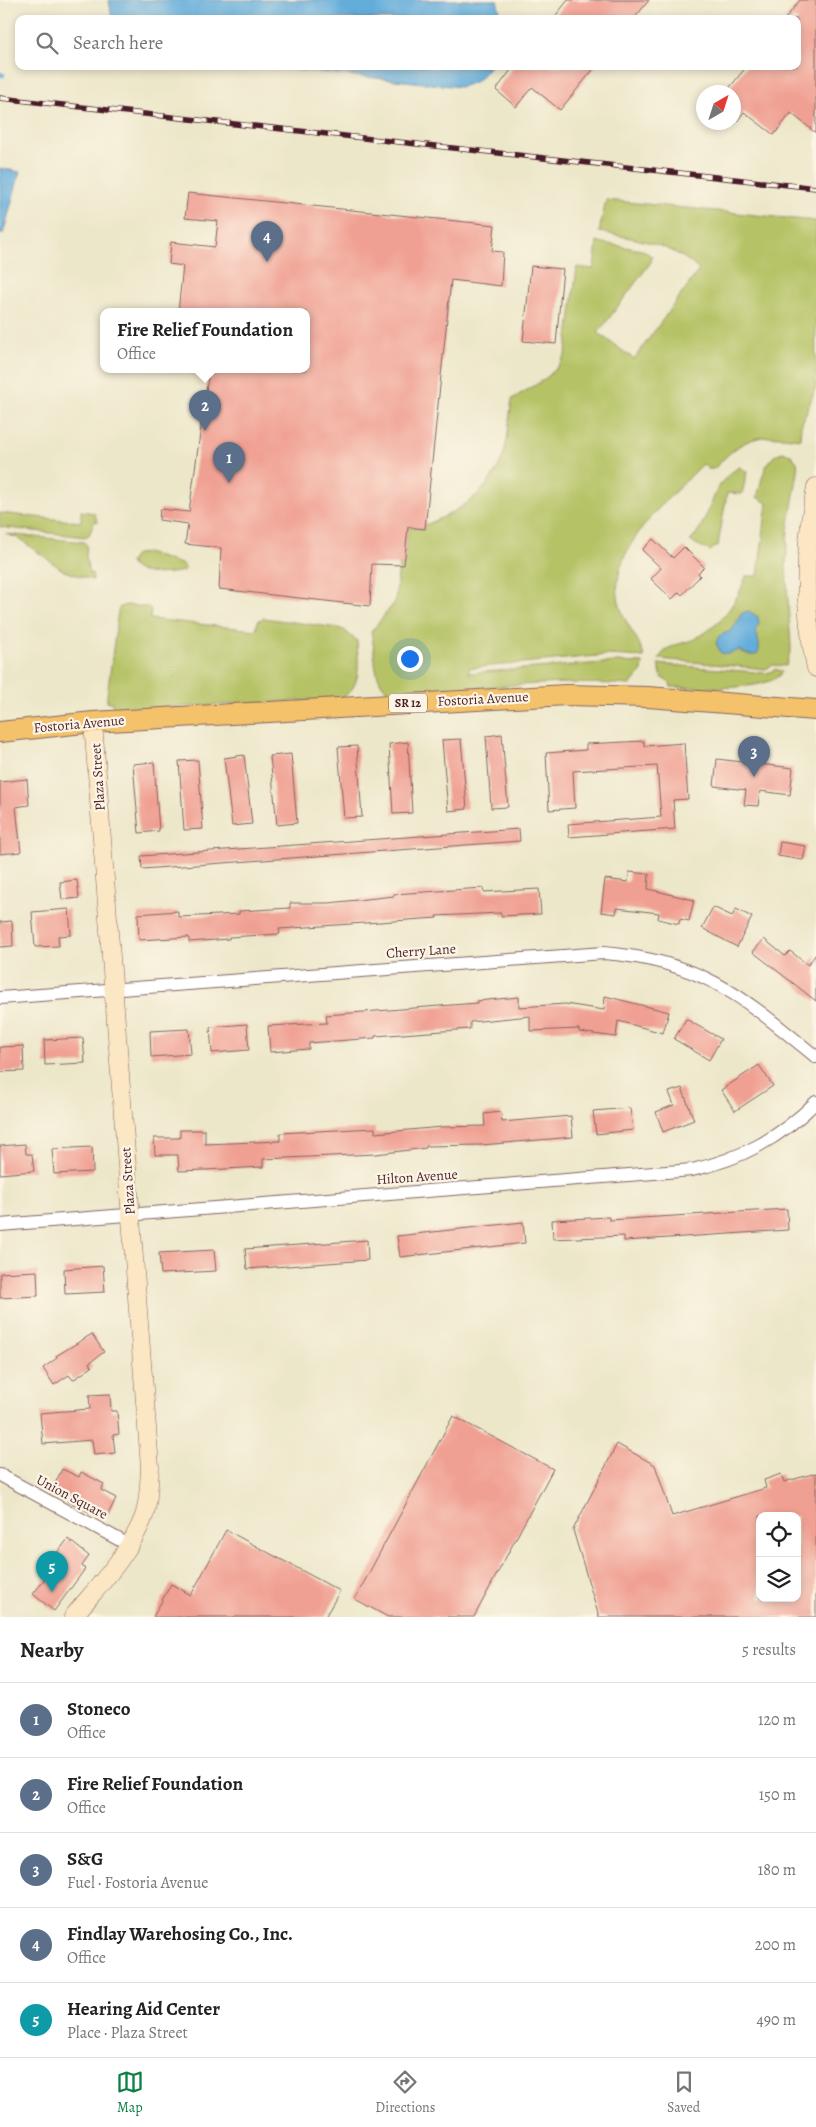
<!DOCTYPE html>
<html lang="en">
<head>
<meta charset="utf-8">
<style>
	:root { --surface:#fff; --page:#f6f6f6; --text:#222; --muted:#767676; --line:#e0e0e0; --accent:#0b8043 }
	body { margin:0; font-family:Alegreya,serif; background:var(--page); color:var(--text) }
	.controls { position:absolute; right:15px; bottom:15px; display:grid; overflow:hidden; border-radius:10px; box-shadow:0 2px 8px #0003 }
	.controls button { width:45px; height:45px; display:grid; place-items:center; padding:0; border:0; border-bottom:1px solid var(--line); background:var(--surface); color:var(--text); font:25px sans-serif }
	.compass { position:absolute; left:696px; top:85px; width:45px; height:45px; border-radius:50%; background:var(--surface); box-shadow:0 2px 8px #0003; rotate:39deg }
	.you { position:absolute; left:409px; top:658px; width:18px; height:18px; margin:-12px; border:4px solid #fff; border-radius:50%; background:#1a73e8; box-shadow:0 0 0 8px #1a73e833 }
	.badge { display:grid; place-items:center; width:32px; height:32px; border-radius:50%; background:var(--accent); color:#fff; font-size:16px; font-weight:700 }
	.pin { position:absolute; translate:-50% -41px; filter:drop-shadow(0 1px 2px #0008) }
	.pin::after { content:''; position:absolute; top:26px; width:18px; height:15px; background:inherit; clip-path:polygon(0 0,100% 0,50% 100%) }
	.popup { position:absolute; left:100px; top:308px; width:210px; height:65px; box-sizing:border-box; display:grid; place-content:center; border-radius:10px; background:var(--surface); filter:drop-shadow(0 1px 4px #0005); font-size:16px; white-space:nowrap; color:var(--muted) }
	.popup b { font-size:19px; color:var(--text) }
	.popup::after { content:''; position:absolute; left:50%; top:100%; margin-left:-10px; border:10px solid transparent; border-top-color:var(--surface) }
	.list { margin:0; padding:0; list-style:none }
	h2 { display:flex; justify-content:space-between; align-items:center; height:65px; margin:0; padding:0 20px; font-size:21px }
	h2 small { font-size:16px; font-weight:400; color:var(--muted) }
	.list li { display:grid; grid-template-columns:32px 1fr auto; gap:15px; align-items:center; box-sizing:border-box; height:75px; padding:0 20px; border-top:1px solid var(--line) }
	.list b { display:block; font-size:19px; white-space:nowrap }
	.list p { margin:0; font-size:16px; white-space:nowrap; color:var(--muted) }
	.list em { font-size:16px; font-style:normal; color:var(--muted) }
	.icon { flex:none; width:28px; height:28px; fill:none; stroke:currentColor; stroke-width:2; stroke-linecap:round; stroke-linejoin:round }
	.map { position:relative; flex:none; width:816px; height:1617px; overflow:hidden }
	.search { position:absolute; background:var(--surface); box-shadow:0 2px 8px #0003; left:15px; right:15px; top:15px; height:55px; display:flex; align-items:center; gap:12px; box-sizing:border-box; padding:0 18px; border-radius:10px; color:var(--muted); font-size:19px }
	.sheet { height:440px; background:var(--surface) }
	nav { display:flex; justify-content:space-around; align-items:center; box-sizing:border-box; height:70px; border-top:1px solid var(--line); background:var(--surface); font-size:14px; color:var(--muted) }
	nav a { display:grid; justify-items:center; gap:2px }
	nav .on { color:var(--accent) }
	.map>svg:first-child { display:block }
	.green { fill:#b5c265; stroke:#807048 }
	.water { fill:#63addb; stroke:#566683 }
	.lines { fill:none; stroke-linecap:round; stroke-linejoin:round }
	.stream { stroke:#63addb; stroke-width:4.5 }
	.building { fill:#f0a093; fill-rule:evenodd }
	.street-casing { stroke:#836563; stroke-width:14 }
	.secondary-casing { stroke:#836563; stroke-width:19 }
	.primary-casing { stroke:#836563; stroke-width:22 }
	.street { stroke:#fff; stroke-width:12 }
	.secondary { stroke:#fbe7c3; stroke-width:18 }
	.primary { stroke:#f4c26a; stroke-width:20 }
	.rail-casing { stroke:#4a1f2b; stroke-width:5.5 }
	.rail { stroke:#fcf5e5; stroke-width:4; stroke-dasharray:11; stroke-linecap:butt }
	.labels { text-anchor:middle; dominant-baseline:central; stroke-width:4.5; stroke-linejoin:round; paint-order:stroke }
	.shield { fill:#fcf5e5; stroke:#7f5f63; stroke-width:1 }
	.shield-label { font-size:12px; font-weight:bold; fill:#4a1f2b }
	.street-label { font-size:14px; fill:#4a1f2b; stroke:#fcf5e5 }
</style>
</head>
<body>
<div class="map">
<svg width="816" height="1617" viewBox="0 0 816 1617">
	<rect width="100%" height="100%" fill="#fcf5e5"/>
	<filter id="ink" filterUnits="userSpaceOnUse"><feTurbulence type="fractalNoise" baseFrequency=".02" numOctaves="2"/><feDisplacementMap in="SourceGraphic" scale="10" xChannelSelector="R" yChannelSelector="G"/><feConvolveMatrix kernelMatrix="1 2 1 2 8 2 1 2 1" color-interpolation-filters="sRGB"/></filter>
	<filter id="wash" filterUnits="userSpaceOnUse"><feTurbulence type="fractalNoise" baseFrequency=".0096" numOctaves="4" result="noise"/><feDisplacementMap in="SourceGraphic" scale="20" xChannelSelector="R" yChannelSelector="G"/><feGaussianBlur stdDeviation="1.12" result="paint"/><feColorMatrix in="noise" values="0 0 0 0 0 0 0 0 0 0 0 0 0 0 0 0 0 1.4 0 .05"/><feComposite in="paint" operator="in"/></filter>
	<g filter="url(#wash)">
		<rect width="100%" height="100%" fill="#ede7ca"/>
		<path class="green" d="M606,200L816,221V387L801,426L800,439C757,433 743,437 714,469H708L703,464C669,499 604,550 620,606C625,625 640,638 644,657L607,655L469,668V673L616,662L643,663L642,671L630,685C551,679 470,689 392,695C370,679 377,655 371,632L395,602L399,565H404L408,527L424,529L425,525C459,512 490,492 503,456C509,438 509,417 512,399C535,384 553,379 566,353L577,267L594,269L597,242L642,250L652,256L651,262L598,333L634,359L699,270C672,243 635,239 599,232Z
			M783,452L791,455L797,462L798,472L788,529L786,567L791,648L786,666L772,665L766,669L659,659C666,645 678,645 692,640C719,628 737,603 746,576H758L767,503L757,497C762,481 764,456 783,452Z
			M740,467L747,472L742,494L727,493L718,545L710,551L690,541C712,520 709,482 740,467Z
			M81,511L94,513L98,522L95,521L89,535L85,537L0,527V513L81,522Z
			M6,534L84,542L87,545L86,556L89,574L92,573L93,580L64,571L18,538Z
			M147,553L184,565L185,568L184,571C169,574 144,577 132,566L130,562L136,554Z
			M126,605L148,607L151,610L150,619L256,630L258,621L263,618L338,628L344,630L357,641C358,664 363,687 340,699L113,710L112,702H107V696L118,611L120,607Z
			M658,664L767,673L776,669L782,672C770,693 694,687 671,687L670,683L662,678Z"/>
		<path class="water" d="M109,0H497L502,19H112Z
			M262,66H490L477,81L461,87Z
			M0,168L20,172L3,234H0Z
			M749,611L758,617L759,625L755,631C763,650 760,663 739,650L728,654L721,653L716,643L719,636L732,630L742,613Z"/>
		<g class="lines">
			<path class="stream" d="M0,74L3,75"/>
		</g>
		<g id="blocks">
			<path class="building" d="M568,0H649L634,19H553Z
				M800,0H816V133L791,113L774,135L744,112L734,125V92H726L747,66H797V19H785Z
				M514,66H596L560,110L532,87L516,107L496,90Z
				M188,193L495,225L492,251L503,252L501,286L451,280L425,529L408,527L404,565L372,564L370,606L219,589L221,548L185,544L188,524L159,520L160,509L189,512L209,370H306V312H178L183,266L169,264L171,242L215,247L218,221L185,218Z
				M531,266L563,269L556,344L523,341Z
				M653,539L673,558L684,547L704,567L698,573L700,576L682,595L679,592L672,599L651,579L661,568L642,550Z
				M502,734L508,807L491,808L486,736Z
				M461,739L467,809L448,811L442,740Z
				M644,741V746L684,743L688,799L673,800L675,829L569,837L568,824L661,817L657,766L573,771L575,808L549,810L546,753L586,750V744Z
				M408,742L412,813L393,814L389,744Z
				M357,746L362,817L344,818L338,747Z
				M291,754L297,823L277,825L270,756Z
				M244,755L252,824L232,826L224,758Z
				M717,759L793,768L790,795L760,791L758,806L744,805L746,790L714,786Z
				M198,760L203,829L184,830L179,761Z
				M154,762L159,831L139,833L133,764Z
				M27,779L29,805L16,807L21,852L0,854V782Z
				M519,829L520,841L142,869L141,856Z
				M780,842L806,846L803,860L778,856Z
				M629,872L649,874L648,889L694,900L689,921L680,919L679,924L658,919L659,913L617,908L616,914L601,912L605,879L628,882Z
				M77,880L79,898L62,900L60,882Z
				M483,888L484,892L539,889L541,914L501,916V913L436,916L437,918L279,929L280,934L229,937V939L189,942V937L139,940L138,914L178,911V917L239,914V911L290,908V903H329L394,896V894Z
				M713,907L732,916L736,909L752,917L737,947L702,928Z
				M69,909L71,935L58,936L59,946L35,947L32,912Z
				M12,921L13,946L0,947V922Z
				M764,939L785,956L790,951L808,965L816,954V1001L753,952Z
				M605,996L669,1012L663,1033L618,1021L616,1037L579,1032V1029L530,1031V1016L470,1022V1029L375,1036V1038L309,1043V1049L270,1052L268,1026L327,1023L326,1015L477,1003V1001L519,997V1007L565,1004L604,1010Z
				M686,1019L721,1039L709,1060L674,1039Z
				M247,1024L249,1050L212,1053L210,1027Z
				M189,1029L191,1054L151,1057L150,1031Z
				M83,1038L85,1063L45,1065L44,1040Z
				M23,1046L24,1071L0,1072V1047Z
				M759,1065L773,1086L735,1111L721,1090Z
				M682,1088L694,1120L663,1132L656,1112L674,1105L669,1092Z
				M630,1108L633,1130L596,1134L593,1111Z
				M501,1112L502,1122L571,1116L573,1137L482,1145L426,1146V1148L376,1154L263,1159V1167L205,1170L179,1171L178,1155H155L154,1138H180V1130H205V1144L280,1141V1133L375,1128V1133L442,1127L485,1126L484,1114Z
				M25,1144L26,1154H32L34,1171L0,1174V1146Z
				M92,1147L93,1172L54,1174L52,1149Z
				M787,1209L788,1230L624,1241V1236L553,1239L552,1220L609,1217V1220Z
				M523,1222L525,1243L400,1257L397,1236Z
				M367,1240L368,1260L247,1269L245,1249Z
				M214,1250L216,1271L161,1274L159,1253Z
				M103,1266L105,1292L65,1294L64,1269Z
				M37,1271L38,1296L0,1298V1273Z
				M92,1334L104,1352L89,1363L92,1367L73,1380L69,1375L54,1385L43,1368L57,1358L56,1356Z
				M110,1394L111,1411H117L119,1434L113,1435L115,1453L94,1455L92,1440L43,1444L40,1413L90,1409L89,1395Z
				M453,1416L553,1469L474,1617H388L355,1599Z
				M617,1444L655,1465L672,1516L766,1488L764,1480L781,1474L784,1482L816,1473V1617H599L573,1530ZM760,1516H797V1598H760Z
				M62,1469L79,1477L81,1472L104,1484L101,1490L116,1498L107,1517L90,1509L89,1512L67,1501L69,1498L52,1490Z
				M226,1530L340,1591L325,1617H153L171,1584L191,1595Z
				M68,1539L89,1556L82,1566L85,1569L54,1611L33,1594L58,1562L53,1558Z"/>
		</g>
	</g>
	<g filter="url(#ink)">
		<use href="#blocks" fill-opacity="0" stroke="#836563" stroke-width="1"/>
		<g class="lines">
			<g class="street-casing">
				<path id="street" d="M0,998L604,953C703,961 743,997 816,1057
					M0,1225L692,1170C741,1159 780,1138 816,1102
					M0,1475L129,1545"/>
			</g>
			<g class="secondary-casing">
				<path id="secondary" d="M816,487C804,546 803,609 816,668
					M73,1617C98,1586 130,1554 144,1516C149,1501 149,1483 150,1467L93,722"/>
			</g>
			<g class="primary-casing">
				<path id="primary" d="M0,732L93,722L566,695L648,697L816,710"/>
			</g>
			<use href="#street" class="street"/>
			<use href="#secondary" class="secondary"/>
			<use href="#primary" class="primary"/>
			<g class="rail-casing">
				<path id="rail" d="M0,98L816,188"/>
			</g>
			<use href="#rail" class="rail"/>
		</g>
	</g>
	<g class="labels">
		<rect class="shield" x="389" y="693.5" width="38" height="19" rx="4"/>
		<g class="shield-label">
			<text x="408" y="703">SR 12</text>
		</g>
		<g class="street-label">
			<text transform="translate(483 699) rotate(-3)">Fostoria Avenue</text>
			<text transform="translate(79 724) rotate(-5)">Fostoria Avenue</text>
			<text transform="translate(98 777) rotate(-94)">Plaza Street</text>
			<text transform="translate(421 951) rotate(-4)">Cherry Lane</text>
			<text transform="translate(417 1177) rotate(-4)">Hilton Avenue</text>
			<text transform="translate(128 1181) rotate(-94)">Plaza Street</text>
			<text transform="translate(72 1497) rotate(28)">Union Square</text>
		</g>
	</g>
</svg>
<div class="controls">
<button><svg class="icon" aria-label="locate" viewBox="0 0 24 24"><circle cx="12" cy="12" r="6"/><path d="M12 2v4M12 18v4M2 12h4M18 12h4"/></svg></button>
<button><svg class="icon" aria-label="layers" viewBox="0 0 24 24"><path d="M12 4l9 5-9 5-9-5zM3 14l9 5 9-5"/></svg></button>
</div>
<svg class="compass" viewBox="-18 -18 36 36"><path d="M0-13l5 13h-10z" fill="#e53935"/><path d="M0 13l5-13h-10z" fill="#767676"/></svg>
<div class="you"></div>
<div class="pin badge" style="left:229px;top:483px;background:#5c6f8a">1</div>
<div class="pin badge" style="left:205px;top:431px;background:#5c6f8a">2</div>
<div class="popup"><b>Fire Relief Foundation</b>Office</div>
<div class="pin badge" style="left:754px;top:777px;background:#5c6f8a">3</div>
<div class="pin badge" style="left:267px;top:262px;background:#5c6f8a">4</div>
<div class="pin badge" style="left:52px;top:1592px;background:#0f9aa8">5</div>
<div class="search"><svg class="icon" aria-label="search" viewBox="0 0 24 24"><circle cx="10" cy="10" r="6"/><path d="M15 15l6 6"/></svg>Search here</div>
</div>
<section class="sheet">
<h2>Nearby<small>5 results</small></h2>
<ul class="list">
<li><span class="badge" style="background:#5c6f8a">1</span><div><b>Stoneco</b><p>Office</p></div><em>120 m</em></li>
<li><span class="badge" style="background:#5c6f8a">2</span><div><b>Fire Relief Foundation</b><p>Office</p></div><em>150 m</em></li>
<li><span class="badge" style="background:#5c6f8a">3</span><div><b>S&amp;G</b><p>Fuel · Fostoria Avenue</p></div><em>180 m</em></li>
<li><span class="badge" style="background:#5c6f8a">4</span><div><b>Findlay Warehosing Co., Inc.</b><p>Office</p></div><em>200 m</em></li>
<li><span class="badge" style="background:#0f9aa8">5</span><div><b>Hearing Aid Center</b><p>Place · Plaza Street</p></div><em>490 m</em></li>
</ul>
</section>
<nav>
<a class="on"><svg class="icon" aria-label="map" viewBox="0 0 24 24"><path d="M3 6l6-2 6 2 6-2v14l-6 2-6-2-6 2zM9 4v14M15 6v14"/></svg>Map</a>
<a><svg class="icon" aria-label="directions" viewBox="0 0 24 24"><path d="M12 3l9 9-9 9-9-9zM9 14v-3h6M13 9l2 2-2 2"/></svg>Directions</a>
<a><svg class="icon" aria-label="saved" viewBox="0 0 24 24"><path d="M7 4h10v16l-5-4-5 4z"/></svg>Saved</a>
</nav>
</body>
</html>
